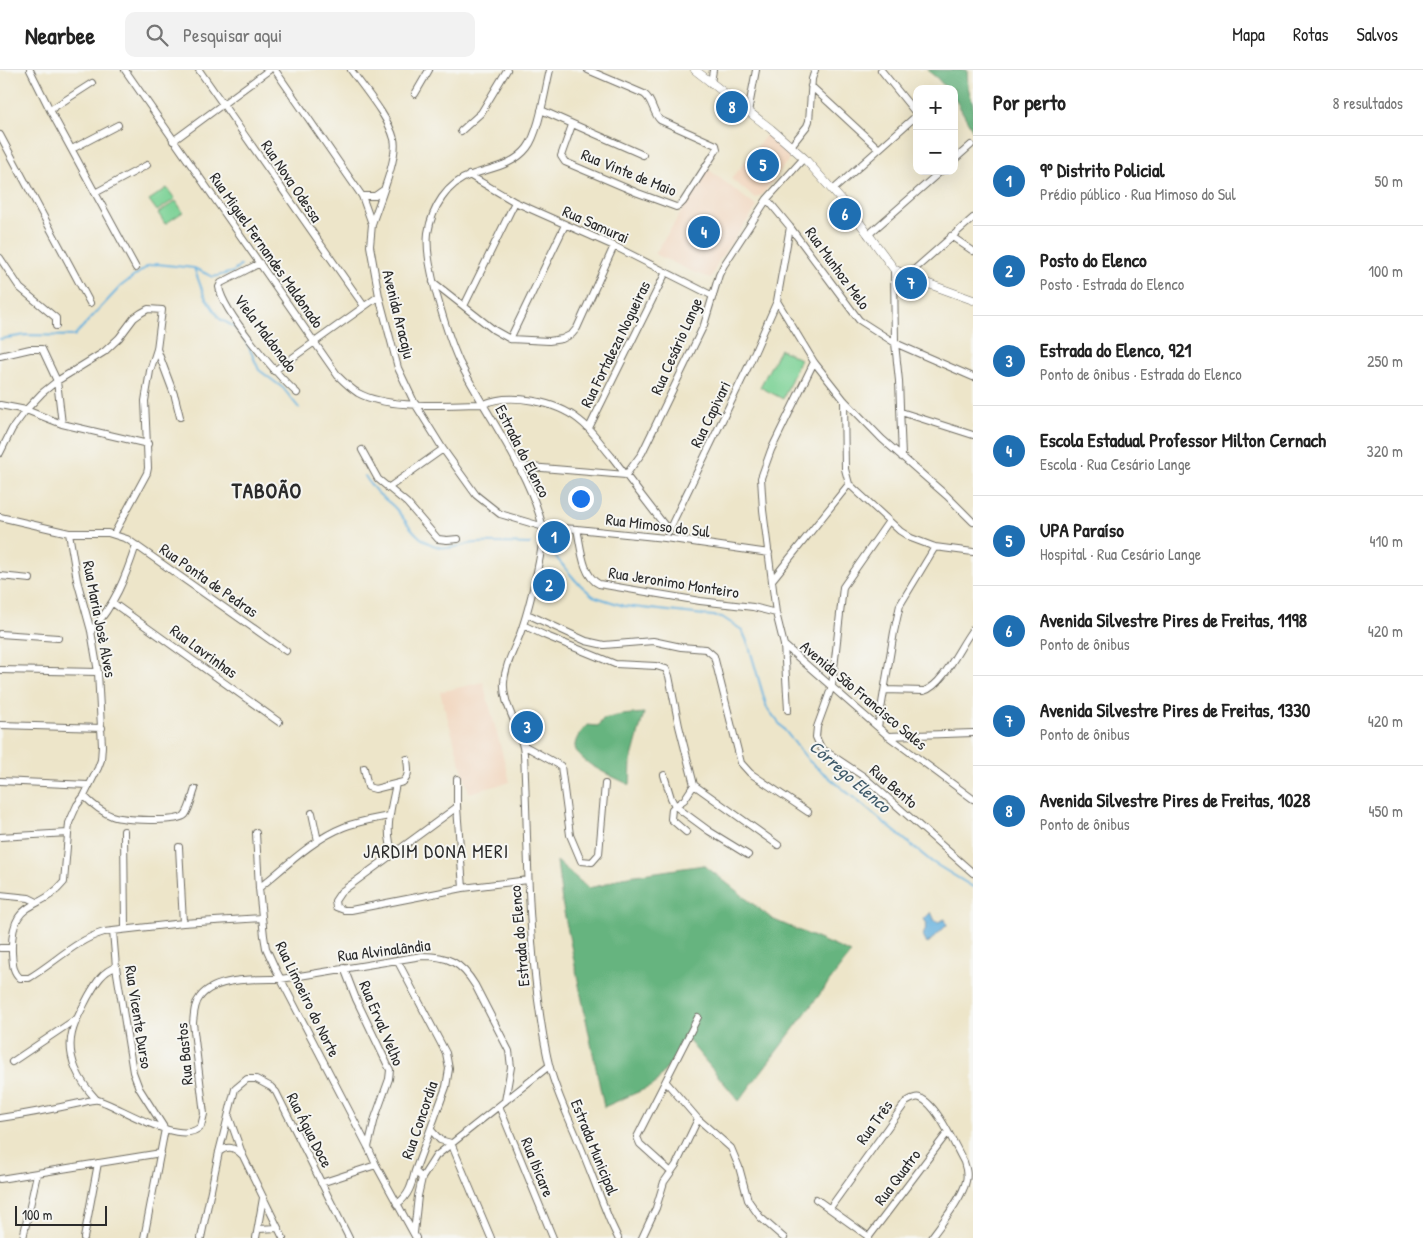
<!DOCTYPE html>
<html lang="pt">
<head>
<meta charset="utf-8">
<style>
	:root { --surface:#fff; --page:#f2f2f2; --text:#222; --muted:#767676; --line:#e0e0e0; --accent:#1f6fb2 }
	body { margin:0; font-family:"Patrick Hand",sans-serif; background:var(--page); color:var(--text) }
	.controls { position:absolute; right:15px; top:15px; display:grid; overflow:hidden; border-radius:10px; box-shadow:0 5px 20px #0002 }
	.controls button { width:45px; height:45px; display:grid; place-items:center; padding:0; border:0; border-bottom:1px solid var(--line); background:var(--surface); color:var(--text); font:25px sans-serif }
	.scale { position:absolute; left:15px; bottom:12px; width:92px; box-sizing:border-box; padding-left:5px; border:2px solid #2b2b2b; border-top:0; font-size:14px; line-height:18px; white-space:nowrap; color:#2b2b2b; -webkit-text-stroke:4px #f6f6f2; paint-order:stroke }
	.you { position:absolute; left:580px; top:428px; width:18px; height:18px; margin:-12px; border:4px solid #fff; border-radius:50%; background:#1a73e8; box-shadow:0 0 0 8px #1a73e833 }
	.badge { display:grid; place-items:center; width:32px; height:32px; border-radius:50%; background:var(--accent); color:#fff; font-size:16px; font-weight:700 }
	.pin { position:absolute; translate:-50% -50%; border:2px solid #fff; box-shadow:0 1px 5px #0006 }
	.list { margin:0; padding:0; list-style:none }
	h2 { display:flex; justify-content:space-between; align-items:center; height:65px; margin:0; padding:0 20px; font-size:21px }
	h2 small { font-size:16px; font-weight:400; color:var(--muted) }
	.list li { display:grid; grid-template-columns:32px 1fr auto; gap:15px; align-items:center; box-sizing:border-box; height:90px; padding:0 20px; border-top:1px solid var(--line) }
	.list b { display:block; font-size:19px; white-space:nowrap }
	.list p { margin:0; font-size:16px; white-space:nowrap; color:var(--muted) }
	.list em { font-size:16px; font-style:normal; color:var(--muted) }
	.icon { flex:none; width:28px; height:28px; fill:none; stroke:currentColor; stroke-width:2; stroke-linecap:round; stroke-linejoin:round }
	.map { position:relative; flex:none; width:973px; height:1168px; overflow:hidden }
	header { display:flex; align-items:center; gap:30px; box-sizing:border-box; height:70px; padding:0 25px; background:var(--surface); border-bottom:1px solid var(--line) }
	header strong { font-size:24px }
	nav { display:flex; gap:28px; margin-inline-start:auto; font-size:18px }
	.search { width:350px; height:45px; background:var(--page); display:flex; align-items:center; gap:12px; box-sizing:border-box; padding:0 18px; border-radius:10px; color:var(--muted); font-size:19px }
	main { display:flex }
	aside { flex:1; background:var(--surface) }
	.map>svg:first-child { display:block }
	.built { fill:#f1d5bd }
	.green { fill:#7dd296; stroke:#547e60 }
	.forest { fill:#66b47f; stroke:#487055 }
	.water { fill:#65b1de; stroke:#486e84 }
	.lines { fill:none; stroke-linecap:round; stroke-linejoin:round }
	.stream { stroke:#65b1de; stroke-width:2 }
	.minor-casing { stroke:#6f6c62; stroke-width:8 }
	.major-casing { stroke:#6f6c62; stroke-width:9 }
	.minor { stroke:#fff; stroke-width:6 }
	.major { stroke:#fff; stroke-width:8 }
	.labels { text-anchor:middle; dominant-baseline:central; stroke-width:4; stroke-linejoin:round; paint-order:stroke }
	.street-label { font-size:16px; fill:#2b2b2b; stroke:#f6f6f2 }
	.water-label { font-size:18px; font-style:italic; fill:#3f5a6a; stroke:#f6f6f2 }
	.quarter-label { font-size:19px; letter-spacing:1px; fill:#2b2b2b; stroke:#f6f6f2 }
	.district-label { font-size:21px; font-weight:bold; letter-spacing:1px; fill:#2b2b2b; stroke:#f6f6f2 }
</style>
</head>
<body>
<header>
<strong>Nearbee</strong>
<div class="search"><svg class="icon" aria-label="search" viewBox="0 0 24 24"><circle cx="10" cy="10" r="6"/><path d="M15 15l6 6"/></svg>Pesquisar aqui</div>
<nav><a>Mapa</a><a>Rotas</a><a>Salvos</a></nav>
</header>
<main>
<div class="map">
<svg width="973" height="1168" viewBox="0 0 973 1168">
	<rect width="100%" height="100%" fill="#f6f6f2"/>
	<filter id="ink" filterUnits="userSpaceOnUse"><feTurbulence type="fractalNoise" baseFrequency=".02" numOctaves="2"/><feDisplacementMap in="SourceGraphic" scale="10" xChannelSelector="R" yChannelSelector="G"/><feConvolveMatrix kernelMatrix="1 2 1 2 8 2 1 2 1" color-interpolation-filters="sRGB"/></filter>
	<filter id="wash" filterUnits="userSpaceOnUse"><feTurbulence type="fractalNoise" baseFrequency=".0096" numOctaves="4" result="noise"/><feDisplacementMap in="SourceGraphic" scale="20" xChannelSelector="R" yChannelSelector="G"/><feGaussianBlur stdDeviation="1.12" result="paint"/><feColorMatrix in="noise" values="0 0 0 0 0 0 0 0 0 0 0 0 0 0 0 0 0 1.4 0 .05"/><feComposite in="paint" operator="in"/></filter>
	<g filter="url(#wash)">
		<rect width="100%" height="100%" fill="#ede5c9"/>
		<path class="built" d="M768,63L795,81L762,125L755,128L731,109Z
			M708,99L757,137L719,190L711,208L693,202L655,184Z
			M483,612L510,712L469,723L440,622Z"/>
		<path class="green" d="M167,118L175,129L157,141L149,130Z
			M176,131L183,142L165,154L158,143Z
			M780,279L800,289L783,329L760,317Z"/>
		<path class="forest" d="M927,0H967L968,17L973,35V61L954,27V19H947L937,8Z
			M644,643L631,691L630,715C617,708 574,692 575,675C576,667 582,661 587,655L598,656L603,649L621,645Z
			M557,791L588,818L603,815L622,807L704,795L772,849L851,883L739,1031L688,970L654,1015L604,1037L562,832Z"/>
		<path class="water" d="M931,842L935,851L938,852L945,849L947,855L927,874L923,866L927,854L924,849Z"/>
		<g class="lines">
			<path class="stream" d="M194,198L204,225L220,249L233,256L240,263L248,275L259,300L283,318L299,338
				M0,269L26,265L74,266L121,216L148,196L157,194L194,198L213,207L233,202L241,195
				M365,406C369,412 373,419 379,424C384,429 391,433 396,439C410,456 420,476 446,478C455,478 466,474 476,473C494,472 512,474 530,474
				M550,480L576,511L593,526L624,536L722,547L742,560L749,576L767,638L809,691L932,792L973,817"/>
		</g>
	</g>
	<g filter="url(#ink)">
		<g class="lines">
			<g class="minor-casing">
				<path id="minor" d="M30,0L50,40L136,198
					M125,0L338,306C344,312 350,318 358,323C389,340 449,334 484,334C510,322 557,332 579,350C593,360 601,375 612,387C631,412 650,436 669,461
					M199,0L364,236
					M275,0L362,126L372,154L370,176L379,226L398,298L415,334L443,379L476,425L500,444L544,457L577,459L665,468L769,483
					M351,0C365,20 388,46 394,69C399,86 378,135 372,154
					M550,0C545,20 539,63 527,78C513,96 490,98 471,105C447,113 432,138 428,163C426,181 431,201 435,219C442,244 448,267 459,291C486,345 526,395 542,454C547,471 527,545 520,564C514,580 505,595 504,612C502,636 522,658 524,684C528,766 527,848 538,930C541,952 544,976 550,998C556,1021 566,1042 575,1063C587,1092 598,1122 610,1151L618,1168
					M711,13L713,0
					M811,16L879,79
					M415,24L429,0
					M50,40L92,13
					M541,40L643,85
					M748,42L756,0
					M572,55L561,86L565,92L638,123L676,137L679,136L683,132L717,79L716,75L660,50C652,42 653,30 644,24L588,0
					M461,61L481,43L507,0
					M0,65L90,233
					M173,71L269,0
					M791,76L807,56L809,51L812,9L815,0
					M72,79L118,55
					M954,90L971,75
					M469,105L515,132L614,176L713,226
					M833,120L916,46L915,42L881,0
					M95,123L147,95
					M362,126H375L382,121
					M767,129L790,157L859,250L895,273L973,307
					M868,165L941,101
					M951,166L973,181
					M0,188L20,218L56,248V256
					M260,193L221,213L219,217C223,242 277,305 297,323
					M894,199L895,273L899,311L902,387
					M907,206L973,148
					M433,212L494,260L510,269L549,271L562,269L572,264L577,258L614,176
					M777,231L814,292L844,330L882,369L947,426L973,452
					M464,236L515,132
					M510,269L565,155
					M0,286L30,279H42L57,311L62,354
					M814,292L771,380L761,408L763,440L776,543L784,575L888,666L973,729
					M274,301L379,226
					M844,330L845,399L849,414L900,461L911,468L935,477L973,482
					M0,335L26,340L62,354L148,374
					M901,342L973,365
					M589,358L666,202
					M362,380L378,409L407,433L438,469L447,470L458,469
					M0,383L12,359L26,340L42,323L57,311L104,282L119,268L134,248L141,243L148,239L162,240L157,279L175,327L180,347
					M518,396L626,405L642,383L704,255L719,205L724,195L767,129L804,88
					M388,418L443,379
					M0,447L69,463H108L127,469L286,581
					M889,451L843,517L832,616L817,657L816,667L821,678L863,706L973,803
					M577,459C581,476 582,506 599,514L700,531L753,537L776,543
					M668,462L748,297L777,231L790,157
					M69,463L77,510L91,561L98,602L102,676L101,690L98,698L84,726L77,735L69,753L64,812C39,843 10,827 12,883C13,893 12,901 20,908H29C53,894 76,870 104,862L183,853L262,848
					M114,464L147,403L148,398L145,331L150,301L157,279
					M0,506L30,509
					M773,509L849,414
					M113,533L279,652
					M527,544L586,571L604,575L653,571L681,577L706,579L714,586L741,693L750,703L808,742
					M523,555L544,565L615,594L656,596L666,599L669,606L679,656L694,715L684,730L675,736L709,761L748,785
					M91,561C115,534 125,509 136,475
					M0,564L58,568
					M784,575L788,640
					M0,600L98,602
					M885,620L924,621C944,615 960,575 973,559
					M0,655L102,658
					M878,657L894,562L900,535L935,477
					M888,666L973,663
					M523,675L561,696L570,765L581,791L592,792L599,784L605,714
					M364,698L368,717L375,719L403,712C410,706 408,698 407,689
					M664,705L671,728L675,736L672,739L671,749L686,762
					M457,709V737L463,818
					M0,711L88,715
					M694,715L778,775
					M84,726C92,734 101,742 112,746C123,750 177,753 185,745C190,739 192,727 195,719
					M457,737L341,822L335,831L336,837L344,840H351L463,818L528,810
					M312,743L318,771
					M124,761L125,858
					M256,763L259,818L264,866L266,878L276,900L368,1077L376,1095L416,1168
					M0,767L68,763
					M179,777L183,853
					M394,783C383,765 392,733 396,714
					M259,818C285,797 313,769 344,757C359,751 374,749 389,746
					M0,825L29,828L37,832
					M113,861L116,897L133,1002L139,1018L165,1059
					M0,878H12
					M397,890L446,983L449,999L446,1017L415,1101L422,1108
					M344,898L356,929L390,1000L389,1009L375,1048L368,1077
					M12,992L76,949
					M666,1012L698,1049L731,1078L739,1097L748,1130L760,1147L784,1168
					M96,1029C80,1012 66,988 72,963C75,950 82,939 88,927C95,915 102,901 116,897
					M499,1036L553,1168
					M229,1047L243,1086L283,1168
					M0,1048C27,1044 53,1039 80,1033C85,1032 93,1029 98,1030C121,1037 182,1078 201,1056L204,1044L193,953C194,944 194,934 200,927C215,907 258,909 281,909L422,886C448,886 461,892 475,915L509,981L511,997L505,1031
					M431,1060L440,1070L451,1073
					M451,1073L491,1168
					M219,1082C228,1075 234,1077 242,1085
					M671,1102L640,1074L637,1067L698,947
					M0,1109L161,1083
					M321,1113L376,1095
					M816,1129L869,1167
					M397,1134C409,1126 412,1114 415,1101
					M830,1138L906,1032C910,1030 915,1026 920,1028C937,1034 955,1076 964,1092C966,1098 968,1104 966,1111C963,1127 941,1154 931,1168
					M258,1159L278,1158
					M414,1163L418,1126L422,1108L436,1086L549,996
					M23,1168L37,1104
					M84,1168L98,1093
					M144,1168L165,1059
					M201,1168L219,1082L235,1019L247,1009H256L271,1017L276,1022L349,1168
					M256,1168L263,1128
					M642,1168L656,1138L664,1112L676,1095L698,1049
					M868,1168L948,1062"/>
			</g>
			<g class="major-casing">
				<path id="major" d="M695,0L771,59L804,88L851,141L894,199L907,206L973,230"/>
			</g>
			<use href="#minor" class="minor"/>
			<use href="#major" class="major"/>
		</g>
	</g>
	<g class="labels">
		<g class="street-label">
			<text transform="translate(629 102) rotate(22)">Rua Vinte de Maio</text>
			<text transform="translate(292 111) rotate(56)">Rua Nova Odessa</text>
			<text transform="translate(596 154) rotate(24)">Rua Samurai</text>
			<text transform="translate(267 180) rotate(55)">Rua Miguel Fernandes Maldonado</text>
			<text transform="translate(838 198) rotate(54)">Rua Munhoz Melo</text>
			<text transform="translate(399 244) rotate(76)">Avenida Aracaju</text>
			<text transform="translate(266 263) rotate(53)">Viela Maldonado</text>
			<text transform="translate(615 274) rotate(-64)">Rua Fortaleza Nogueiras</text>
			<text transform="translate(676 276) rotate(-66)">Rua Cesário Lange</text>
			<text transform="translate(710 344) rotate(-64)">Rua Capivari</text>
			<text transform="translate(523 381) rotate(63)">Estrada do Elenco</text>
			<text transform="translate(658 455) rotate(7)">Rua Mimoso do Sul</text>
			<text transform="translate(209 510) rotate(35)">Rua Ponta de Pedras</text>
			<text transform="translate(674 512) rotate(9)">Rua Jeronimo Monteiro</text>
			<text transform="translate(100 549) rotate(79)">Rua Maria Josè Alves</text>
			<text transform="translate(204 581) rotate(36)">Rua Lavrinhas</text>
			<text transform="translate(864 625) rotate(40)">Avenida São Francisco Sales</text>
			<text transform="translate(894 716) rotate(41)">Rua Bento</text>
			<text transform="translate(519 866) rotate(-95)">Estrada do Elenco</text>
			<text transform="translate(384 880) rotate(-7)">Rua Alvinalândia</text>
			<text transform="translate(308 929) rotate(64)">Rua Limoeiro do Norte</text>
			<text transform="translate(139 947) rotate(81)">Rua Vicente Durso</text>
			<text transform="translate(382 953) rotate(67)">Rua Erval Velho</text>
			<text transform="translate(184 984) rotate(-95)">Rua Bastos</text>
			<text transform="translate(419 1050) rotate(-71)">Rua Concordia</text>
			<text transform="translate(874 1052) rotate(-54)">Rua Três</text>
			<text transform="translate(310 1060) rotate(63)">Rua Água Doce</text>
			<text transform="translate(595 1077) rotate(68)">Estrada Municipal</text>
			<text transform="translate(538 1097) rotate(68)">Rua Ibicare</text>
			<text transform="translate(897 1107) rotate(-53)">Rua Quatro</text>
		</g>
		<g class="water-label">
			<text transform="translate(850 706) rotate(41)">Córrego Elenco</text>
		</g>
		<g class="quarter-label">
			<text x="436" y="781">JARDIM DONA MERI</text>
		</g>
		<g class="district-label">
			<text x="267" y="420">TABOÃO</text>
		</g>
	</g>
</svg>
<div class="controls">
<button>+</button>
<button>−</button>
</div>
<div class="scale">100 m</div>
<div class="you"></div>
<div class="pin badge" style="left:554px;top:467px">1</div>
<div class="pin badge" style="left:549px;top:515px">2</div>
<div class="pin badge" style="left:527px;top:657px">3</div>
<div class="pin badge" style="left:704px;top:162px">4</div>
<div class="pin badge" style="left:763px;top:95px">5</div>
<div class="pin badge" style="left:845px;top:144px">6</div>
<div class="pin badge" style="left:911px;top:213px">7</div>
<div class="pin badge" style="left:732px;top:37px">8</div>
</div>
<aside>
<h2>Por perto<small>8 resultados</small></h2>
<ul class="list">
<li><span class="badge">1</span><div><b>9º Distrito Policial</b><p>Prédio público · Rua Mimoso do Sul</p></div><em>50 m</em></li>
<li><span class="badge">2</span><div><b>Posto do Elenco</b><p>Posto · Estrada do Elenco</p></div><em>100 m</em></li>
<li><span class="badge">3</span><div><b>Estrada do Elenco, 921</b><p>Ponto de ônibus · Estrada do Elenco</p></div><em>250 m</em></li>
<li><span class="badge">4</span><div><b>Escola Estadual Professor Milton Cernach</b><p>Escola · Rua Cesário Lange</p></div><em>320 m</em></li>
<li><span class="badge">5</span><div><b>UPA Paraíso</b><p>Hospital · Rua Cesário Lange</p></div><em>410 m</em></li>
<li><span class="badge">6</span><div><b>Avenida Silvestre Pires de Freitas, 1198</b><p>Ponto de ônibus</p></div><em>420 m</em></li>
<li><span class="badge">7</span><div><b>Avenida Silvestre Pires de Freitas, 1330</b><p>Ponto de ônibus</p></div><em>420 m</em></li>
<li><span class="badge">8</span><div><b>Avenida Silvestre Pires de Freitas, 1028</b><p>Ponto de ônibus</p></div><em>450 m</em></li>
</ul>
</aside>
</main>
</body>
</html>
